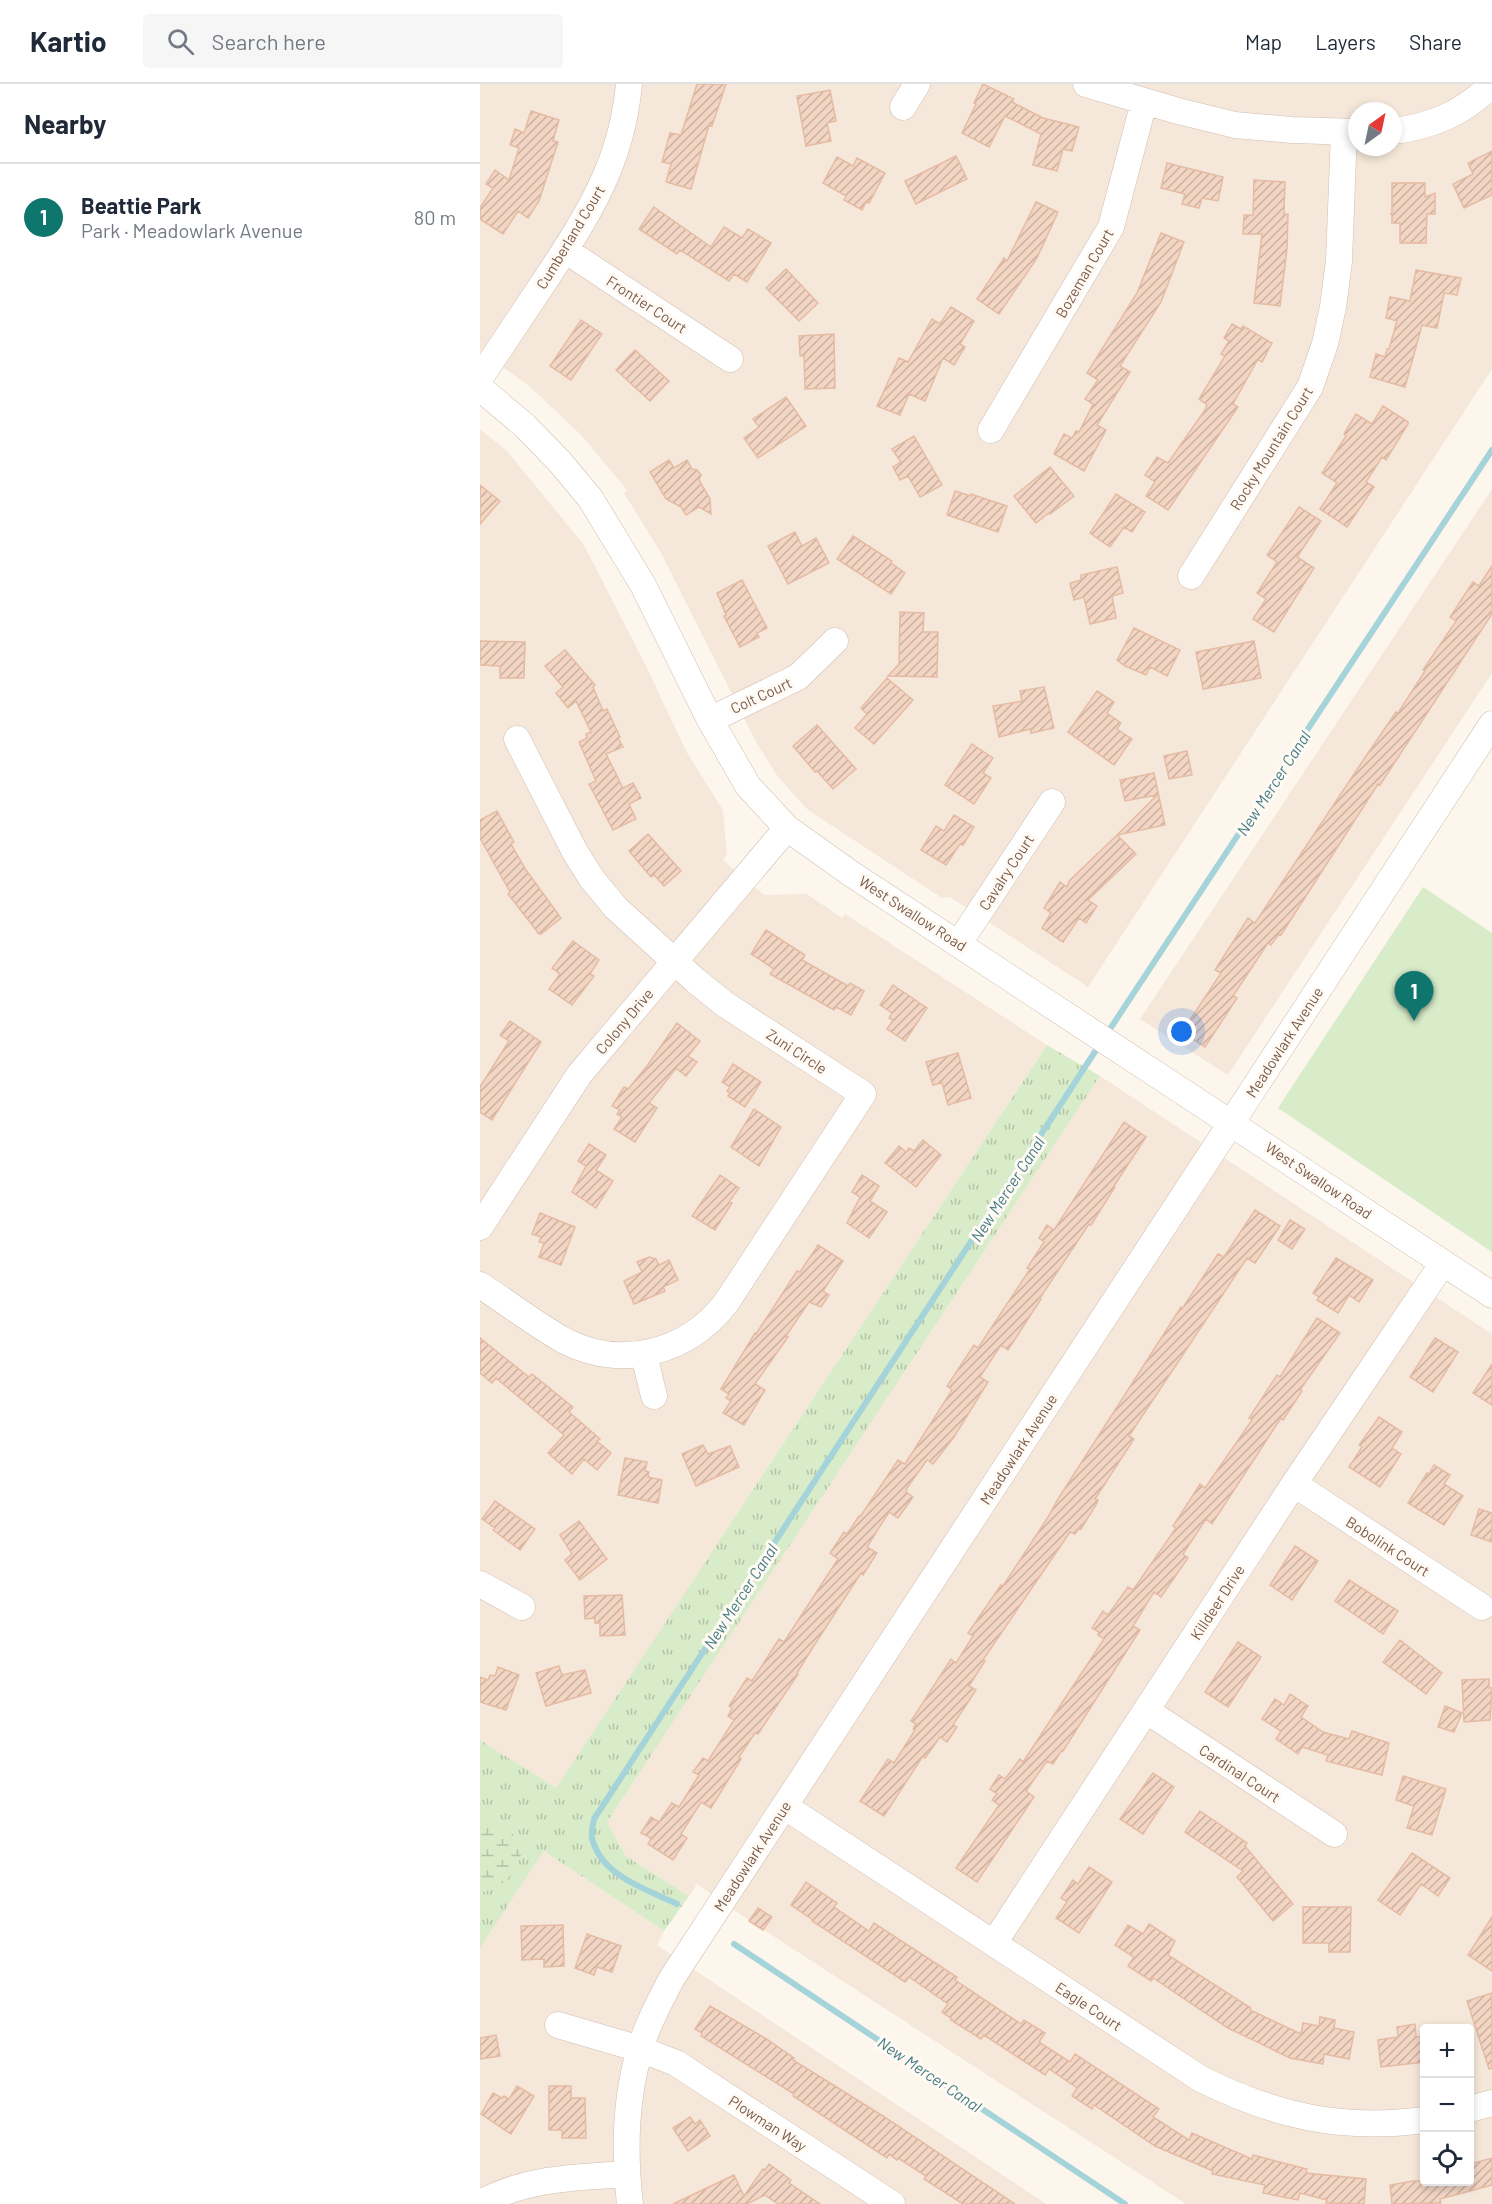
<!DOCTYPE html>
<html lang="en">
<head>
<meta charset="utf-8">
<style>
	:root { --surface:#fff; --page:#f6f6f7; --text:#1f2937; --muted:#747a83; --line:#e0e1e3; --accent:#0f766e }
	body { margin:0; font-family:Barlow,sans-serif; background:var(--page); color:var(--text) }
	.controls { position:absolute; right:18px; bottom:18px; display:grid; overflow:hidden; border-radius:6px; box-shadow:0 3px 9px #0003 }
	.controls button { width:54px; height:54px; display:grid; place-items:center; padding:0; border:0; border-bottom:2px solid var(--line); background:var(--surface); color:var(--text); font:30px sans-serif }
	.compass { position:absolute; left:868px; top:18px; width:54px; height:54px; border-radius:50%; background:var(--surface); box-shadow:0 3px 9px #0003; rotate:33deg }
	.you { position:absolute; left:702px; top:948px; width:21px; height:21px; margin:-15px; border:4px solid #fff; border-radius:50%; background:#1a73e8; box-shadow:0 0 0 9px #1a73e833 }
	.badge { display:grid; place-items:center; width:39px; height:39px; border-radius:50%; background:var(--accent); color:#fff; font-size:20px; font-weight:700 }
	.pin { position:absolute; translate:-50% -50px; filter:drop-shadow(0 2px 3px #0008) }
	.pin::after { content:''; position:absolute; top:32px; width:21px; height:18px; background:inherit; clip-path:polygon(0 0,100% 0,50% 100%) }
	.list { margin:0; padding:0; list-style:none }
	h2 { display:flex; justify-content:space-between; align-items:center; height:78px; margin:0; padding:0 24px; font-size:26px }
	h2 small { font-size:20px; font-weight:400; color:var(--muted) }
	.list li { display:grid; grid-template-columns:39px 1fr auto; gap:18px; align-items:center; box-sizing:border-box; height:108px; padding:0 24px; border-top:2px solid var(--line) }
	.list b { display:block; font-size:22px; white-space:nowrap }
	.list p { margin:0; font-size:20px; white-space:nowrap; color:var(--muted) }
	.list em { font-size:20px; font-style:normal; color:var(--muted) }
	.icon { flex:none; width:33px; height:33px; fill:none; stroke:currentColor; stroke-width:2; stroke-linecap:round; stroke-linejoin:round }
	.map { position:relative; flex:none; width:1012px; height:2120px; overflow:hidden }
	header { display:flex; align-items:center; gap:36px; box-sizing:border-box; height:84px; padding:0 30px; background:var(--surface); border-bottom:2px solid var(--line) }
	header strong { font-size:28px }
	nav { display:flex; gap:33px; margin-inline-start:auto; font-size:21px }
	.search { width:420px; height:54px; background:var(--page); display:flex; align-items:center; gap:15px; box-sizing:border-box; padding:0 21px; border-radius:6px; color:var(--muted); font-size:22px }
	main { display:flex }
	aside { flex:1; background:var(--surface) }
	.map>svg:first-child { display:block }
	.residential { fill:#f5e8da; fill-rule:evenodd }
	.grass { fill:url(#grass-tufts) }
	.wetland { fill:url(#wetland-marsh) }
	.park { fill:#d8ecc9 }
	.lines { fill:none; stroke-linecap:round; stroke-linejoin:round }
	.stream { stroke:#a5d3da; stroke-width:6 }
	.building { fill:url(#building-hatch); stroke:#e6bba3; stroke-width:1.5 }
	.minor-casing { stroke:#d1beb0; stroke-width:27 }
	.minor { stroke:#fff; stroke-width:26 }
	.labels { text-anchor:middle; dominant-baseline:central; stroke-width:6; stroke-linejoin:round; paint-order:stroke }
	.street-label { font-size:15px; fill:#7a5c4d; stroke:#fffaf3 }
	.water-label { font-size:16px; font-style:italic; fill:#437c86; stroke:#fffaf3 }
</style>
</head>
<body>
<header>
<strong>Kartio</strong>
<div class="search"><svg class="icon" aria-label="search" viewBox="0 0 24 24"><circle cx="10" cy="10" r="6"/><path d="M15 15l6 6"/></svg>Search here</div>
<nav><a>Map</a><a>Layers</a><a>Share</a></nav>
</header>
<main>
<aside>
<h2>Nearby<small></small></h2>
<ul class="list">
<li><span class="badge">1</span><div><b>Beattie Park</b><p>Park · Meadowlark Avenue</p></div><em>80 m</em></li>
</ul>
</aside>
<div class="map">
<svg width="1012" height="2120" viewBox="0 0 1012 2120">
	<defs>
		<pattern id="grass-tufts" width="24" height="20" patternUnits="userSpaceOnUse" patternTransform="scale(1.5)"><rect width="24" height="20" fill="#d8ecc9"/><path d="M3 7l-1-3M5 7V3M7 7l1-3M15 17l-1-3M17 17v-4M19 17l1-3" fill="none" stroke="#b4c2a5"/></pattern>
		<pattern id="wetland-marsh" width="20" height="14" patternUnits="userSpaceOnUse" patternTransform="scale(1.5)"><rect width="20" height="14" fill="#d8ecc9"/><path d="M1 5h8M5 5V1M11 12h8M15 12V8" fill="none" stroke="#b4c2a5"/></pattern>
		<pattern id="building-hatch" width="6" height="6" patternUnits="userSpaceOnUse" patternTransform="scale(1.5)"><rect width="6" height="6" fill="#f3d5c3"/><path d="M-1 1l2-2M0 6l6-6M5 7l2-2" fill="none" stroke="#cab0a1"/></pattern>
	</defs>
	<rect width="100%" height="100%" fill="#fdf6ec"/>
	<path class="residential" d="M0,0H1012V285L608,903L470,813L462,814L328,726L298,693L276,658L181,469L144,409L147,406L102,352L48,301L0,267ZM877,27H913V63H877Z
		M0,345L27,367L104,461L167,584L206,667L243,726L247,771L243,776L284,811L327,810L362,834L365,830L567,961L76,1705L0,1656Z
		M1012,405V589L748,991L660,935Z
		M620,992L1012,1250V2120H706L267,1835L217,1800L209,1812L146,1772L127,1738ZM944,1944H990V2098H944Z
		M64,1767L184,1847L177,1861L566,2120H0V1864Z"/>
	<path class="grass" d="M567,961L620,992L127,1738L146,1772L209,1812L184,1847L64,1767L0,1864V1656L76,1704Z"/>
	<path class="wetland" d="M0,1738L29,1746L43,1760C39,1788 27,1801 0,1809Z"/>
	<path class="park" d="M943,803L1012,849V1168L798,1024Z"/>
	<g class="lines">
		<path class="stream" d="M626,951L1012,366
			M197,1820C166,1805 121,1792 112,1754C111,1748 113,1741 114,1735L620,960
			M254,1860L645,2120"/>
	</g>
	<path class="building" d="M217,0H246L232,42L229,41L211,105L186,98L191,80L182,78L190,49L201,51Z
		M503,0L534,15L532,18L563,34L599,43L592,67L583,65L577,87L553,81L561,50L525,32L509,63L482,49L496,20L494,19Z
		M350,6L356,37L347,39L351,57L326,62L317,12Z
		M51,27L79,36L73,57L78,58L59,117L48,134L38,127L23,150L0,135V124L13,104L6,100L15,86L29,96L39,64L30,61L35,45L44,49Z
		M1012,67V111L984,124L973,100L993,90L988,79Z
		M476,72L487,95L436,120L425,97Z
		M357,73L373,82L377,74L405,89L389,119L386,118L382,126L364,116L366,112L343,99Z
		M687,79L743,93L738,117L722,114L719,124L702,120L705,110L681,104Z
		M774,96L805,98L804,130H808L807,165L800,222L774,219L782,150H763L764,131H773Z
		M912,99H945V113L955,109V130H947L946,159H920V139H912V130H910L912,129Z
		M556,118L578,128L557,174L519,230L497,215L524,174L527,177Z
		M174,123L231,163L244,143L262,154L268,145L291,159L267,198L254,190L249,197L200,166L197,170L159,145Z
		M681,149L704,158L681,218L640,282L650,288L617,341L626,346L604,387L574,370L584,350L592,354L596,347L599,348L613,320L605,315L618,296L607,289L657,209Z
		M306,185L338,219L319,237L286,204Z
		M936,186L981,194L977,211L964,209L957,244L942,241L925,303L890,293L896,270L905,273L907,265H909L917,237L906,234L910,213L930,217Z
		M471,223L494,237L480,260L485,263L474,281L463,274L445,317L429,310L420,331L397,322L419,274L428,278L452,235L460,240Z
		M101,236L122,250L91,296L70,282Z
		M752,240L761,245L763,242L792,259L782,278L778,275L753,320L758,323L688,426L666,412L675,398L665,391L677,373L688,379L725,326L727,321L719,315L745,272L741,270L749,257L744,254Z
		M354,250L355,304L325,305L324,272H320L319,252Z
		M155,266L189,297L170,317L136,286Z
		M306,313L326,342L278,374L264,354L279,343L273,335Z
		M903,322L928,338V340L906,376L902,373L886,398L894,403L867,443L840,425L857,399L842,389L866,352L864,350L876,330L892,340Z
		M434,352L462,401L440,413L428,392L420,396L413,383L421,378L412,365Z
		M189,376L194,384L207,376L212,385L217,386L221,391L219,396L230,415L231,430L219,423L206,431L201,423L186,415L170,388Z
		M570,383L594,412L570,430L569,429L556,439L534,412Z
		M0,401L20,417L0,440Z
		M475,407L491,412V410L527,422L518,448L467,431Z
		M636,410L665,428L652,448L644,443L630,463L610,449Z
		M819,423L841,437L817,473L834,484L794,548L773,535L786,515L777,509L797,478L787,471Z
		M315,448L322,462L336,454L349,479L308,500L288,462Z
		M373,452L412,477L411,479L425,489L411,510L357,475Z
		M1012,482V530L900,701L898,700L801,851L799,850L791,861L788,859L753,912L757,914L725,963L702,948L741,889L735,886L768,834L775,839L884,675L916,628L918,629L945,587L943,586L976,537L970,533L993,498L999,502Z
		M637,483L643,509L632,512L636,534L610,540L604,513L594,516L590,499L601,496V491Z
		M262,496L287,544L277,549L279,553L260,563L244,532L246,531L237,509Z
		M420,528L444,529L443,548H458L457,593L408,592L419,580Z
		M654,544L700,566L687,592L670,583L666,591L645,582L637,576Z
		M0,557L45,558L44,594H20V582L0,581Z
		M774,557L781,594L723,605L716,568Z
		M85,566L115,601L113,603L123,627L127,625L140,653L138,654L143,663L126,670L143,704L153,699L161,714L149,720L156,735L133,746L109,700L116,697L99,658L107,654L106,650L111,648L96,617L88,624L76,609L83,603L65,582Z
		M407,594L433,616L394,660L375,644L387,630L381,624Z
		M564,603L574,644L551,649L550,645L519,653L513,622L542,617L540,607Z
		M617,607L634,618L627,629L641,639L637,645L652,655L634,681L588,648Z
		M337,641L376,685L353,705L337,687L335,688L313,662Z
		M492,660L513,674L503,689L511,694L494,720L465,701Z
		M707,667L712,691L689,695L684,672Z
		M674,689L685,741L637,751L677,711L645,717L640,696Z
		M17,727L34,758L31,760L46,786L81,834L61,850H59L28,810L30,808L0,754V736Z
		M474,731L494,743L483,761L480,760L466,781L441,766L456,742L464,747Z
		M168,750L201,787L184,802L174,791L171,793L149,767Z
		M637,751L656,770L608,816L617,822L606,839L599,834L583,858L562,844L571,829L564,824L580,798L587,803L589,797Z
		M286,846L325,871L322,876L368,902L370,899L384,907L371,931L356,923L354,926L290,890L294,885L271,870Z
		M93,857L119,876L110,890L114,892L92,921L69,905L80,890L72,884Z
		M413,901L447,924L425,957L407,945L413,936L409,934L412,929L400,921Z
		M30,937L61,958L12,1036L0,1028V1003L29,957L20,951Z
		M197,939L220,957L208,972L217,978L206,992L196,984L169,1019L177,1024L155,1058L134,1045L142,1033L137,1030L140,1026L132,1022L144,1003L148,1005L167,982Z
		M478,969L491,1014L468,1021L462,999L453,1001L446,978Z
		M253,980L281,998L265,1023L248,1012L250,1009L247,1007L250,1003L242,998Z
		M274,1025L301,1043L279,1082L251,1063Z
		M644,1038L666,1053L634,1102L635,1103L611,1141L609,1140L560,1214L561,1215L528,1266L521,1261L500,1293L508,1298L474,1353L453,1380L447,1376L427,1404L426,1408L433,1413L418,1434L409,1428L387,1463L397,1469L383,1491L381,1489L335,1560L317,1589L318,1590L278,1650L275,1649L259,1673L261,1675L231,1724L221,1718L201,1750L207,1754L193,1776L168,1760L171,1754L161,1749L171,1733L179,1738L192,1719L199,1723L219,1691L213,1688L223,1674L228,1677L254,1636L248,1632L252,1624L249,1622L267,1594L272,1597L299,1555L304,1558L358,1475L350,1469L364,1448L367,1450L379,1432L380,1433L418,1376L425,1380L472,1306L467,1302L494,1261L498,1264L550,1185L547,1184L564,1158L559,1154L567,1141L574,1146Z
		M443,1056L461,1071L436,1103L405,1079L419,1062L426,1068L429,1064L434,1067Z
		M109,1060L126,1071L116,1086L133,1097L116,1124L92,1108L106,1082L98,1077Z
		M240,1091L259,1104L249,1118L252,1119L235,1146L212,1132Z
		M382,1091L399,1102L390,1117L407,1128L389,1154L367,1139L380,1113L372,1108Z
		M775,1126L800,1142L775,1179L767,1174L649,1352L654,1355L615,1415L618,1416L616,1421L601,1445L599,1444L595,1450L590,1448L503,1576L505,1577L489,1602L496,1606L473,1641L477,1643L467,1658L460,1653L445,1674L443,1672L404,1732L380,1717L408,1675L414,1679L435,1646L433,1645L436,1640L431,1637L471,1575L476,1579L493,1552L488,1549L521,1501L523,1502L568,1433L578,1415L701,1223L702,1225L738,1170L744,1173Z
		M60,1129L95,1143L81,1181L59,1173L64,1159L59,1158L61,1153L52,1150Z
		M810,1136L825,1145L812,1165L798,1156Z
		M338,1161L363,1177L343,1207L349,1211L341,1223L329,1218L306,1252L308,1253L275,1300L285,1306L264,1341L243,1329L251,1317L246,1314L249,1310L241,1305L275,1249L276,1250L317,1187L320,1188Z
		M169,1173L176,1175L179,1181L189,1176L198,1196L183,1203L185,1207L154,1220L144,1197L162,1188L157,1178Z
		M856,1174L893,1196L879,1218L869,1211L858,1229L837,1216L839,1213L833,1209Z
		M837,1234L860,1249L820,1306L822,1307L803,1336L801,1334L732,1440L726,1435L703,1470L708,1474L681,1513L674,1508L653,1542L660,1546L583,1667L582,1666L573,1680L567,1677L546,1707L554,1713L497,1798L476,1784L519,1721L512,1716L517,1710L510,1705L519,1691L525,1695L540,1675L543,1678L624,1555L618,1551L619,1548L612,1544L623,1527L628,1531L648,1503L653,1506L696,1444L693,1442L720,1400L725,1404L772,1336L769,1334L797,1291L800,1293Z
		M0,1254L49,1293L52,1290L93,1323L89,1328L120,1355L117,1357L131,1369L117,1386L104,1375L92,1390L68,1369L84,1351L16,1294L12,1299L0,1289Z
		M955,1254L978,1268L953,1308L930,1293Z
		M1012,1280V1321L993,1309Z
		M899,1333L922,1348L912,1364L921,1370L900,1403L869,1383L882,1363L879,1361Z
		M223,1361L228,1370L250,1362L259,1383L216,1402L202,1370Z
		M145,1374L167,1378L165,1387L169,1388L168,1393L182,1396L178,1419L138,1411Z
		M954,1381L970,1391L964,1400L983,1412L964,1441L928,1419L947,1389L949,1390Z
		M15,1417L55,1445L40,1466L13,1446L15,1444L2,1435Z
		M999,1425L1012,1429V1458L991,1451Z
		M99,1437L127,1475L100,1496L85,1476L92,1470L80,1451Z
		M815,1462L838,1477L812,1516L790,1501Z
		M869,1496L918,1527L903,1550L855,1517Z
		M142,1511L145,1551L120,1552V1539H115V1534L105,1535L104,1512Z
		M920,1556L962,1589L946,1610L903,1578Z
		M758,1558L781,1573L748,1623L725,1608Z
		M79,1582L82,1591L105,1586L111,1609L66,1622L56,1589Z
		M18,1583L39,1591L26,1626L0,1618V1593L8,1596L10,1591L15,1592Z
		M1009,1595V1604H1012L1010,1636L984,1638L982,1596Z
		M810,1610L828,1622L821,1633L843,1648L869,1655L872,1647L909,1659L902,1691L846,1677L848,1671L822,1663L818,1670L796,1655L801,1647L782,1635L795,1615L804,1621Z
		M965,1622L982,1629L974,1648L958,1643Z
		M673,1689L694,1703L663,1750L640,1735Z
		M923,1692L966,1705L952,1751L927,1744L934,1722L916,1716Z
		M720,1727L767,1759L765,1762L813,1820L793,1837L757,1793L763,1787L705,1748Z
		M932,1769L970,1794L958,1812L941,1800L920,1831L898,1816Z
		M609,1783L632,1798L599,1849L576,1834L587,1818L581,1814L593,1796L598,1800Z
		M326,1798L357,1819L354,1823L389,1847L394,1839L477,1893L475,1896L541,1940L544,1936L565,1949L559,1958L590,1978L595,1970L679,2025L673,2033L709,2056L712,2049L772,2075L773,2071L827,2085L826,2089L886,2095L884,2120L846,2119L847,2116L820,2109L818,2116L783,2109L785,2101L732,2090L733,2087L675,2062L614,2021L612,2025L592,2012L597,2004L569,1985L565,1991L504,1951L501,1955L471,1936L472,1935L462,1928L468,1920L429,1893L425,1898L332,1837L333,1836L311,1821Z
		M823,1823H871L870,1868H849V1859H823Z
		M278,1824L292,1833L283,1846L269,1837Z
		M1012,1833V1887L988,1871Z
		M669,1840L695,1857L688,1871L771,1924L770,1926L821,1950L823,1939L839,1942L840,1933L855,1936L854,1944L874,1948L869,1975L844,1970L843,1980L810,1974L748,1944L673,1894L671,1897L648,1882L654,1873L635,1861L648,1841L663,1850Z
		M83,1841L84,1882L64,1883V1875L42,1876L41,1842Z
		M107,1850L141,1862L132,1888L117,1883L114,1891L95,1884Z
		M1012,1909V1984L1009,1985L987,1917Z
		M230,1922L285,1954L314,1974L313,1976L403,2032L535,2120H483L444,2095L446,2092L418,2074L417,2076L409,2070L407,2074L369,2049L313,2012L314,2010L221,1952L222,1949L215,1945Z
		M935,1940L936,1953L945,1952V1978L901,1983L898,1956L918,1953L917,1943Z
		M16,1951L20,1972L0,1975V1954Z
		M37,2002L54,2012L31,2050L1,2030L13,2009L22,2014L24,2012L29,2015Z
		M69,2002H91V2014H105L106,2054H82V2046H69Z
		M210,2033L215,2040L220,2036L230,2052L208,2067L193,2044Z
		M1012,2074V2101L960,2115L961,2119L912,2120L910,2101L933,2097H990V2080Z
		M289,2080L311,2096L309,2099L340,2120H298L285,2111L267,2120H193L254,2091L264,2112L283,2085L285,2086Z"/>
	<g class="lines">
		<g class="minor-casing">
			<path id="minor" d="M606,0L698,27L755,41L812,46L877,48
				M423,23L437,0
				M913,47C954,42 982,29 1012,1
				M85,166L250,275
				M0,294C22,261 44,228 66,195C108,131 142,79 149,0
				M0,304L45,342L80,378L110,414L163,501L230,636L268,702L307,744L370,789L1012,1211
				M511,346L631,143L664,18
				M711,492L830,303L845,260L853,223L859,177L864,48
				M230,636L318,593L355,557
				M479,859L572,718
				M0,1143L99,991L307,744
				M0,1201C28,1219 56,1241 85,1257C142,1286 207,1269 246,1219L383,1010L246,921L216,897L136,824L112,795L95,768L37,655
				M164,1271L174,1312
				M814,1400L1002,1523
				M0,1500L42,1523
				M667,1627L854,1750
				M304,1722L721,1995C796,2032 861,2047 944,2036
				M514,1859L814,1400L963,1179
				M78,1941L160,1965L196,1979L412,2120
				M990,2025L1012,2019
				M0,2119C46,2094 96,2093 147,2090
				M150,2120C144,2068 145,2015 160,1965C167,1941 180,1917 192,1894L1012,640"/>
		</g>
		<use href="#minor" class="minor"/>
	</g>
	<g class="labels">
		<g class="street-label">
			<text transform="translate(90 153) rotate(-59)">Cumberland Court</text>
			<text transform="translate(604 189) rotate(-60)">Bozeman Court</text>
			<text transform="translate(167 220) rotate(33)">Frontier Court</text>
			<text transform="translate(791 364) rotate(-58)">Rocky Mountain Court</text>
			<text transform="translate(281 611) rotate(-25)">Colt Court</text>
			<text transform="translate(526 788) rotate(-57)">Cavalry Court</text>
			<text transform="translate(433 829) rotate(33)">West Swallow Road</text>
			<text transform="translate(144 937) rotate(-50)">Colony Drive</text>
			<text transform="translate(804 958) rotate(-57)">Meadowlark Avenue</text>
			<text transform="translate(317 967) rotate(33)">Zuni Circle</text>
			<text transform="translate(839 1096) rotate(34)">West Swallow Road</text>
			<text transform="translate(538 1365) rotate(-57)">Meadowlark Avenue</text>
			<text transform="translate(908 1462) rotate(33)">Bobolink Court</text>
			<text transform="translate(737 1518) rotate(-57)">Killdeer Drive</text>
			<text transform="translate(760 1689) rotate(33)">Cardinal Court</text>
			<text transform="translate(272 1772) rotate(-57)">Meadowlark Avenue</text>
			<text transform="translate(609 1922) rotate(33)">Eagle Court</text>
			<text transform="translate(288 2039) rotate(33)">Plowman Way</text>
		</g>
		<g class="water-label">
			<text transform="translate(793 699) rotate(-57)">New Mercer Canal</text>
			<text transform="translate(527 1105) rotate(-57)">New Mercer Canal</text>
			<text transform="translate(260 1512) rotate(-57)">New Mercer Canal</text>
			<text transform="translate(450 1990) rotate(34)">New Mercer Canal</text>
		</g>
	</g>
</svg>
<div class="controls">
<button>+</button>
<button>−</button>
<button><svg class="icon" aria-label="locate" viewBox="0 0 24 24"><circle cx="12" cy="12" r="6"/><path d="M12 2v4M12 18v4M2 12h4M18 12h4"/></svg></button>
</div>
<svg class="compass" viewBox="-18 -18 36 36"><path d="M0-13l5 13h-10z" fill="#e53935"/><path d="M0 13l5-13h-10z" fill="#747a83"/></svg>
<div class="you"></div>
<div class="pin badge" style="left:934px;top:937px">1</div>
</div>
</main>
</body>
</html>
